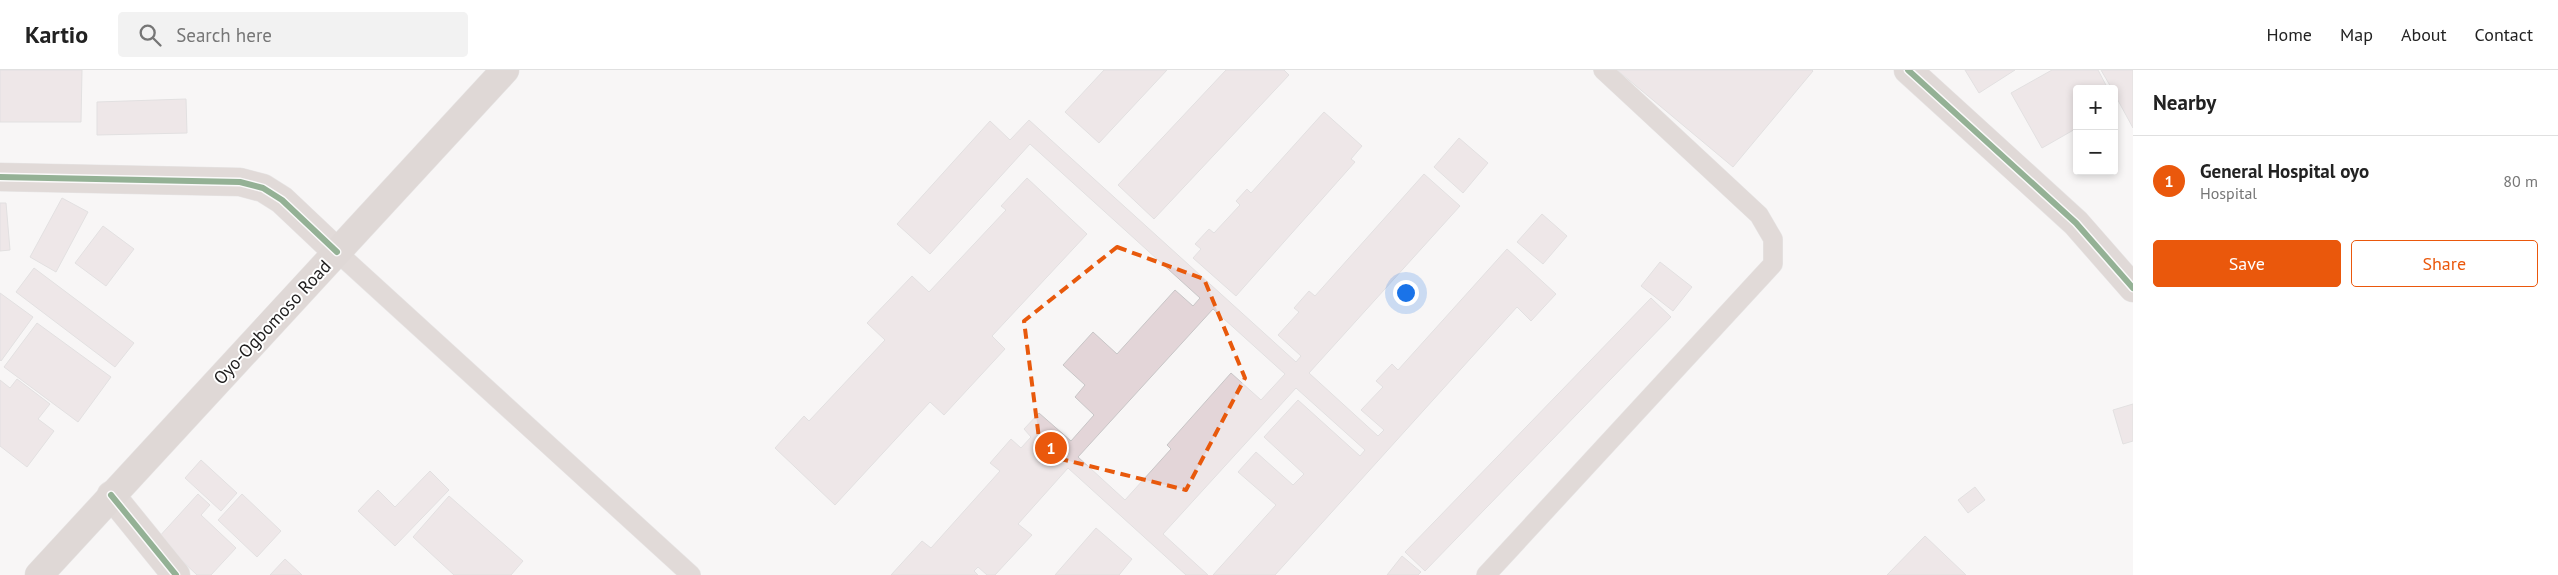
<!DOCTYPE html>
<html lang="en">
<head>
<meta charset="utf-8">
<style>
	:root { --surface:#fff; --page:#f2f2f2; --text:#222; --muted:#767676; --line:#e0e0e0; --accent:#ea580c }
	body { margin:0; font-family:"PT Sans",sans-serif; background:var(--page); color:var(--text) }
	.controls { position:absolute; right:15px; top:15px; display:grid; overflow:hidden; border-radius:5px; box-shadow:0 2px 8px #0003 }
	.controls button { width:45px; height:45px; display:grid; place-items:center; padding:0; border:0; border-bottom:1px solid var(--line); background:var(--surface); color:var(--text); font:25px sans-serif }
	.you { position:absolute; left:1405px; top:222px; width:18px; height:18px; margin:-12px; border:4px solid #fff; border-radius:50%; background:#1a73e8; box-shadow:0 0 0 8px #1a73e833 }
	.badge { display:grid; place-items:center; width:32px; height:32px; border-radius:50%; background:var(--accent); color:#fff; font-size:16px; font-weight:700 }
	.pin { position:absolute; translate:-50% -50%; border:2px solid #fff; box-shadow:0 1px 5px #0006 }
	.list { margin:0; padding:0; list-style:none }
	h2 { display:flex; justify-content:space-between; align-items:center; height:65px; margin:0; padding:0 20px; font-size:21px }
	h2 small { font-size:16px; font-weight:400; color:var(--muted) }
	.list li { display:grid; grid-template-columns:32px 1fr auto; gap:15px; align-items:center; box-sizing:border-box; height:90px; padding:0 20px; border-top:1px solid var(--line) }
	.list b { display:block; font-size:19px; white-space:nowrap }
	.list p { margin:0; font-size:16px; white-space:nowrap; color:var(--muted) }
	.list em { font-size:16px; font-style:normal; color:var(--muted) }
	.actions { display:flex; gap:10px; padding:15px 20px }
	.actions a { flex:1; padding:11px 0; border:1px solid var(--accent); border-radius:5px; text-align:center; font-size:18px; color:var(--accent) }
	.actions .main { background:var(--accent); color:#fff }
	.icon { flex:none; width:28px; height:28px; fill:none; stroke:currentColor; stroke-width:2; stroke-linecap:round; stroke-linejoin:round }
	.map { position:relative; flex:none; width:2133px; height:505px; overflow:hidden }
	header { display:flex; align-items:center; gap:30px; box-sizing:border-box; height:70px; padding:0 25px; background:var(--surface); border-bottom:1px solid var(--line) }
	header strong { font-size:24px }
	nav { display:flex; gap:28px; margin-inline-start:auto; font-size:18px }
	.search { width:350px; height:45px; background:var(--page); display:flex; align-items:center; gap:12px; box-sizing:border-box; padding:0 18px; border-radius:5px; color:var(--muted); font-size:19px }
	main { display:flex }
	aside { flex:1; background:var(--surface) }
	.map>svg:first-child { display:block }
	.building { fill:#e3d5d8; stroke:#c8c6c7; fill-rule:evenodd }
	.lines { fill:none; stroke-linecap:round; stroke-linejoin:round }
	.lane-casing { stroke:#d5d3d3; stroke-width:20 }
	.street-casing { stroke:#d5d3d3; stroke-width:29 }
	.secondary-casing { stroke:#d5d3d3; stroke-width:29 }
	.highway-casing { stroke:#d5d3d3; stroke-width:29 }
	.lane { stroke:#c5b8b4; stroke-width:19 }
	.street { stroke:#c5b8b4; stroke-width:28 }
	.secondary { stroke:#c3b6b2; stroke-width:28 }
	.highway { stroke:#c0b4af; stroke-width:28 }
	.cycleway-casing { stroke:#fff; stroke-width:9 }
	.cycleway { stroke:#1b5e20; stroke-width:6 }
	.marked { fill:none; stroke:#e8590c; stroke-width:4; stroke-dasharray:10 6; stroke-linejoin:round }
	.labels { text-anchor:middle; dominant-baseline:central; stroke-width:4; stroke-linejoin:round; paint-order:stroke }
	.street-label { font-size:18px; fill:#1e1d1d; stroke:#fff }
</style>
</head>
<body>
<header>
<strong>Kartio</strong>
<div class="search"><svg class="icon" aria-label="search" viewBox="0 0 24 24"><circle cx="10" cy="10" r="6"/><path d="M15 15l6 6"/></svg>Search here</div>
<nav><a>Home</a><a>Map</a><a>About</a><a>Contact</a></nav>
</header>
<main>
<div class="map">
<svg width="2133" height="505" viewBox="0 0 2133 505">
	<rect width="100%" height="100%" fill="#f8f6f6"/>
	<path class="building" d="M0,0H82L81,52H0Z
		M1104,0H1167L1099,73L1065,42Z
		M1226,0H1284L1289,5L1154,149L1118,115Z
		M1617,0H1812L1813,1L1733,97Z
		M1965,0H2015L1979,23Z
		M2052,0H2098L2108,19H2077V58L2042,78L2011,23Z
		M2101,0H2133V58L2114,23V19H2112Z
		M186,29L187,63L97,65V32Z
		M1324,42L1362,76L1351,89L1355,92L1236,226L1193,188L1201,179L1195,174L1209,159L1214,163L1240,135L1236,131L1247,119L1251,123Z
		M1029,50L1296,292L1301,286L1278,265L1299,242L1294,238L1309,221L1315,226L1424,104L1460,136L1309,303L1378,366L1384,360L1361,340L1383,317L1376,311L1392,294L1398,300L1507,179L1556,224L1531,251L1517,237L1275,505H1213L1276,435L1238,402L1256,382L1293,415L1304,404L1264,367L1298,330L1360,386L1365,380L1296,318L1163,464L1208,505H1186L1068,398L1018,454L1032,465L995,505H987L978,497L974,501L978,505H891L922,471L931,478L1000,401L990,393L1011,369L1021,378L1031,367L1024,359L1039,343L1071,371L1094,345L1075,327L1085,315L1063,295L1093,262L1117,284L1175,220L1193,236L1200,228L1030,74L930,184L897,154L990,51L1010,70ZM1213,239L1285,304L1261,330L1231,303L1167,375L1171,379L1125,430L1078,387Z
		M1459,68L1488,93L1463,123L1434,97Z
		M1027,108L1087,164L992,266L1005,279L944,345L930,332L835,435L775,378L804,346L809,351L885,270L867,253L912,206L929,222L1006,140L1001,136Z
		M62,128L88,142L56,202L30,187Z
		M0,133H6L10,180L0,181Z
		M1542,144L1567,166L1543,194L1517,172Z
		M103,156L134,179L106,216L75,193Z
		M1660,192L1692,217L1673,241L1641,216Z
		M34,198L134,273L115,297L16,222Z
		M0,223L33,247L1,291L0,290Z
		M1651,228L1671,247L1425,501L1405,482Z
		M37,253L111,307L78,352L4,297Z
		M17,309L50,334L38,349L54,361L27,397L0,376V310L10,318Z
		M2133,334V371L2123,374L2113,340Z
		M201,390L237,423L221,441L185,408Z
		M430,401L449,420L395,476L358,441L378,420L395,437Z
		M1975,417L1985,430L1968,443L1958,430Z
		M198,424L210,435L201,445L236,478L211,505H197L158,468Z
		M242,424L281,461L257,487L218,450Z
		M449,426L523,491L511,505H454L413,467Z
		M1096,458L1132,489L1119,505H1055Z
		M1925,466L1966,505H1887Z
		M1402,486L1421,502L1418,505H1387Z
		M285,489L302,505H270Z"/>
	<g class="lines">
		<g class="lane-casing">
			<path id="lane" d="M337,182L691,505
				M1486,505L1773,194V169L1759,145L1603,0"/>
		</g>
		<g class="street-casing">
			<path id="street" d="M0,107L240,112L263,118L282,130L337,182
				M111,425L176,505"/>
		</g>
		<g class="secondary-casing">
			<path id="secondary" d="M1908,0L2076,153L2133,218"/>
		</g>
		<g class="highway-casing">
			<path id="highway" d="M39,505L505,0"/>
		</g>
		<use href="#lane" class="lane"/>
		<use href="#street" class="street"/>
		<use href="#secondary" class="secondary"/>
		<use href="#highway" class="highway"/>
		<g class="cycleway-casing">
			<path id="cycleway" d="M1908,0L2076,153L2133,218
				M0,107L240,112L263,118L282,130L337,182
				M111,425L176,505"/>
		</g>
		<use href="#cycleway" class="cycleway"/>
	</g>
	<path d="M0 0H2133V505H0ZM1117,177L1204,209L1245,308L1186,420L1041,384L1024,251Z" fill="#f8f6f6" fill-opacity=".55" fill-rule="evenodd"/>
	<path class="marked" d="M1117,177L1204,209L1245,308L1186,420L1041,384L1024,251Z"/>
	<g class="labels">
		<g class="street-label">
			<text transform="translate(272 252) rotate(-47)">Oyo-Ogbomoso Road</text>
		</g>
	</g>
</svg>
<div class="controls">
<button>+</button>
<button>−</button>
</div>
<div class="you"></div>
<div class="pin badge" style="left:1051px;top:378px">1</div>
</div>
<aside>
<h2>Nearby<small></small></h2>
<ul class="list">
<li><span class="badge">1</span><div><b>General Hospital oyo</b><p>Hospital</p></div><em>80 m</em></li>
</ul>
<div class="actions"><a class="main">Save</a><a>Share</a></div>
</aside>
</main>
</body>
</html>
